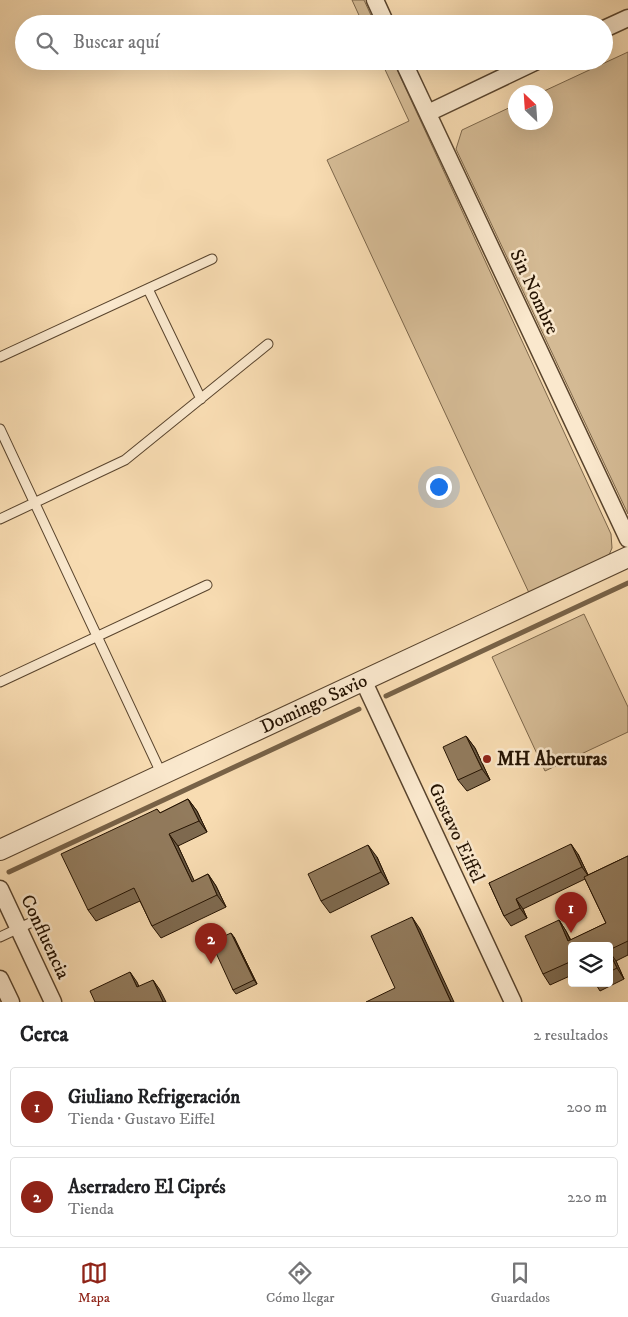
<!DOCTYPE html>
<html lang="es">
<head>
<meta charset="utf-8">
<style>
	:root { --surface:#fff; --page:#f2f2f2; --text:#202124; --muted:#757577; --line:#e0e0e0; --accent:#8f2418 }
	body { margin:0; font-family:"IM FELL DW Pica",serif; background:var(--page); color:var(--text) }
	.controls { position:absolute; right:15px; bottom:15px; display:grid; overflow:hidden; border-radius:5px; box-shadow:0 5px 20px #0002 }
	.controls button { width:45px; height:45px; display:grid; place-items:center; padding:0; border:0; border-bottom:1px solid var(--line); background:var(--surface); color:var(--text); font:25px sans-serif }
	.compass { position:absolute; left:508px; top:85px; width:45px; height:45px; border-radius:50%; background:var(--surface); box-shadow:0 5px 20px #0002; rotate:335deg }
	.you { position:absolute; left:438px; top:486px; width:18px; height:18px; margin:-12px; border:4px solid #fff; border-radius:50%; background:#1a73e8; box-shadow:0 0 0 8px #1a73e833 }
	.badge { display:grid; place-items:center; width:32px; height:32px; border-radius:50%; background:var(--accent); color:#fff; font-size:16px; font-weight:700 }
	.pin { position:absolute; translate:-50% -41px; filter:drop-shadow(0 1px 2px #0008) }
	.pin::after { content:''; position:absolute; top:26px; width:18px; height:15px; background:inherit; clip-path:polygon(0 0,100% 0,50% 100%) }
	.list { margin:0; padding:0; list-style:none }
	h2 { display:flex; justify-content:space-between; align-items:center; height:65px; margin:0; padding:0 20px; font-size:21px }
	h2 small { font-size:16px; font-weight:400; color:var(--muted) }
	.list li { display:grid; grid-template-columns:32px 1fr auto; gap:15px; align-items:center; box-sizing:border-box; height:80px; margin:0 10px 10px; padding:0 10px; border:1px solid var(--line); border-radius:5px }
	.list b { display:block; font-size:19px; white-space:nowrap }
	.list p { margin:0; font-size:16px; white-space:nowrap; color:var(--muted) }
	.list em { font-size:16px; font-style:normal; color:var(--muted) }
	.icon { flex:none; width:28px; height:28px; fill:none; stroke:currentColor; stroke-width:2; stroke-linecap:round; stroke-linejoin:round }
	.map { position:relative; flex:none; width:628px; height:1002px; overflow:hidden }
	.search { position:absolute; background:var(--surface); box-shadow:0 5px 20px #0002; left:15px; right:15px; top:15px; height:55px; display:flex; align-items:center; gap:12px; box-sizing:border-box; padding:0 18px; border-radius:28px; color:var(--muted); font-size:19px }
	.sheet { height:245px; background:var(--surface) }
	nav { display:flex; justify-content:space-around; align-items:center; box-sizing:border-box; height:70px; border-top:1px solid var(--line); background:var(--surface); font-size:14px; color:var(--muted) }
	nav a { display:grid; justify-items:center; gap:2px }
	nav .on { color:var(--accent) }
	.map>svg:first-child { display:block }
	.green { fill:#d4ba94; stroke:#7c664a }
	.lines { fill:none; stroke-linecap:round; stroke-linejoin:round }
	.stream { stroke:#786247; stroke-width:5 }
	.service-casing { stroke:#59442d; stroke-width:11 }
	.minor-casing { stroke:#59442d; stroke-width:19 }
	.tertiary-casing { stroke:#59442d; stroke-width:22 }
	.service { stroke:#fae8cd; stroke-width:9 }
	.minor { stroke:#fae8cd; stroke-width:16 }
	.tertiary { stroke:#fae8cd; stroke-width:20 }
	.wall { fill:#7e6a50; stroke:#241201 }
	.shaded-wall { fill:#665641; stroke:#241201 }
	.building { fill:#927b5d; stroke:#241201 }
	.poi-dot { fill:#8f2418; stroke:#fae8cd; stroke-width:2 }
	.labels { text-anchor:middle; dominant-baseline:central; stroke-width:5; stroke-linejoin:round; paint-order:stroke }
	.street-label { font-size:19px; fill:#241201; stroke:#fae8cd }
	.poi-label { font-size:19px; font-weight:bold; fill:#241201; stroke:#fae8cd; text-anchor:start }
</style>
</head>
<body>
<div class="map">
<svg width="628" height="1002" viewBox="0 0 628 1002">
	<rect width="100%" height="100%" fill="#f8dcb2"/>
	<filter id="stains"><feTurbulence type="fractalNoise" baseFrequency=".004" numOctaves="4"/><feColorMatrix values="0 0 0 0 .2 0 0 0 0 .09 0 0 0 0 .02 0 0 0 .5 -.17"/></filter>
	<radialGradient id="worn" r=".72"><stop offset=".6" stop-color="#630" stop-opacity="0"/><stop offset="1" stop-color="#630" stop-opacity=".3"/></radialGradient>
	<path class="green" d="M352,0H364L375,24H363Z
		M628,52V514L456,149L462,130L515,105L516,122H546V92H542Z
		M381,61H393L611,534L612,548L609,555L530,595L327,160L409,121Z
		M584,614L628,707V732L545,771L492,657Z"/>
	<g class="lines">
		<path class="stream" d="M386,696L628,583
			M9,872L359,709"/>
		<g class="service-casing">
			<path id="service" d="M148,289L201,399
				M0,357L212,259
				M0,429L162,775
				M0,519L125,460L268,344
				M0,682L207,585
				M0,937L30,923"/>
		</g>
		<g class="minor-casing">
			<path id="minor" d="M375,0L386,24
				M604,29L628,18
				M403,61L628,539
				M428,113L537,61
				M363,680L513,1002
				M0,889L53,1002
				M0,979L11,1002"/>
		</g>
		<g class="tertiary-casing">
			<path id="tertiary" d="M0,850L628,557"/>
		</g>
		<use href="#service" class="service"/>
		<use href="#minor" class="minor"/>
		<use href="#tertiary" class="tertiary"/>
	</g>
	<path class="wall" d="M466,736L475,748L490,780L467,791L458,780Z
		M188,799L197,811L207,832L178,846L194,881L208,874L216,886L226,907L161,938L152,926L140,901L96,921L88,910L157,809L160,813Z
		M578,854L588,875L628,856V955L616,961L624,979L600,991L595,983H609V946H572V975L550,985L543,974L559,920L566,931L571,940L606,923L585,879L523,909L527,918L511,926L504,916L489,883Z
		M377,857L389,884L330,913L321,901Z
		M234,937L257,984L236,994L233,990Z"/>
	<path class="shaded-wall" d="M466,736L475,748L490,780L482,769Z
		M188,799L197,811L207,832L199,821Z
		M169,834L178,846L200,893L192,882Z
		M571,844L578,854L589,877L582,867Z
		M368,845L377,857L389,884L381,872Z
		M208,874L216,886L226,907L217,895Z
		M516,899L523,909L527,918L520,908Z
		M412,917L420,929L454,1002H451Z
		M559,920L566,931L573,946L568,941Z
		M231,933L234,937L257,984L254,980Z
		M609,951L616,961L624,979L617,968Z
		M130,972L137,982L144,998L137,987Z
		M153,980L160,990L166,1002H163Z"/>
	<path class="building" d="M466,736L482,769L458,780L443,747Z
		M188,799L199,821L169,834L192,882L208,874L217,895L152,926L134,888L88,910L61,854L157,809L160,813Z
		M571,844L582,867L516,899L520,908L504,916L489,883Z
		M368,845L381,872L321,901L308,874Z
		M628,856V941L609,950V946H572V961L543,974L525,936L559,920L568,941L606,923L584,877Z
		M412,917L451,1002H366L395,988L371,936Z
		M231,933L254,980L233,990L211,942Z
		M609,952L617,968L609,972Z
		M130,972L137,987L153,980L163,1002H95L90,991Z"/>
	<circle class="poi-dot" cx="487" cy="759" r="5"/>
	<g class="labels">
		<g class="street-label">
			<text transform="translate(534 292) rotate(65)">Sin Nombre</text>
			<text transform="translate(314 704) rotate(-25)">Domingo Savio</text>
			<text transform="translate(456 833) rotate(65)">Gustavo Eiffel</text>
			<text transform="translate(45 937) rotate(65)">Confluencia</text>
		</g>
		<g class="poi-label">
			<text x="497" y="759">MH Aberturas</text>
		</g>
	</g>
	<rect width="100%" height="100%" filter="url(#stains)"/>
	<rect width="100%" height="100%" fill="url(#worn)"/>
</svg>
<div class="controls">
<button><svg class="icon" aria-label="layers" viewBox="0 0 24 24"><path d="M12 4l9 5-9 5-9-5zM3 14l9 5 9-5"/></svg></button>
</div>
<svg class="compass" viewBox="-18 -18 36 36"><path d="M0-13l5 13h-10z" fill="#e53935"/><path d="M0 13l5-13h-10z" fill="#757577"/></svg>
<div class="you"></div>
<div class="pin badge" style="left:571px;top:933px">1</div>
<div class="pin badge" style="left:211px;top:964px">2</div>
<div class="search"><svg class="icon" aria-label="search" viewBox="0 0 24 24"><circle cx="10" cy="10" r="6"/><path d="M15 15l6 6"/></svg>Buscar aquí</div>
</div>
<section class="sheet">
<h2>Cerca<small>2 resultados</small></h2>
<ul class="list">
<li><span class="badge">1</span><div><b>Giuliano Refrigeración</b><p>Tienda · Gustavo Eiffel</p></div><em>200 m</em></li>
<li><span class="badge">2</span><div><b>Aserradero El Ciprés</b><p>Tienda</p></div><em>220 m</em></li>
</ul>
</section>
<nav>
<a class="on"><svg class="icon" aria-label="map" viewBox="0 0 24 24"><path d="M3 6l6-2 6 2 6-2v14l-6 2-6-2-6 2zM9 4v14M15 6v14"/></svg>Mapa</a>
<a><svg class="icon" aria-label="directions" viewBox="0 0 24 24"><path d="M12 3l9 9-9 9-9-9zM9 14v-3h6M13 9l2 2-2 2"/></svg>Cómo llegar</a>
<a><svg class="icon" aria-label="saved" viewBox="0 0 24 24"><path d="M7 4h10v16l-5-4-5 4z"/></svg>Guardados</a>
</nav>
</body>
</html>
